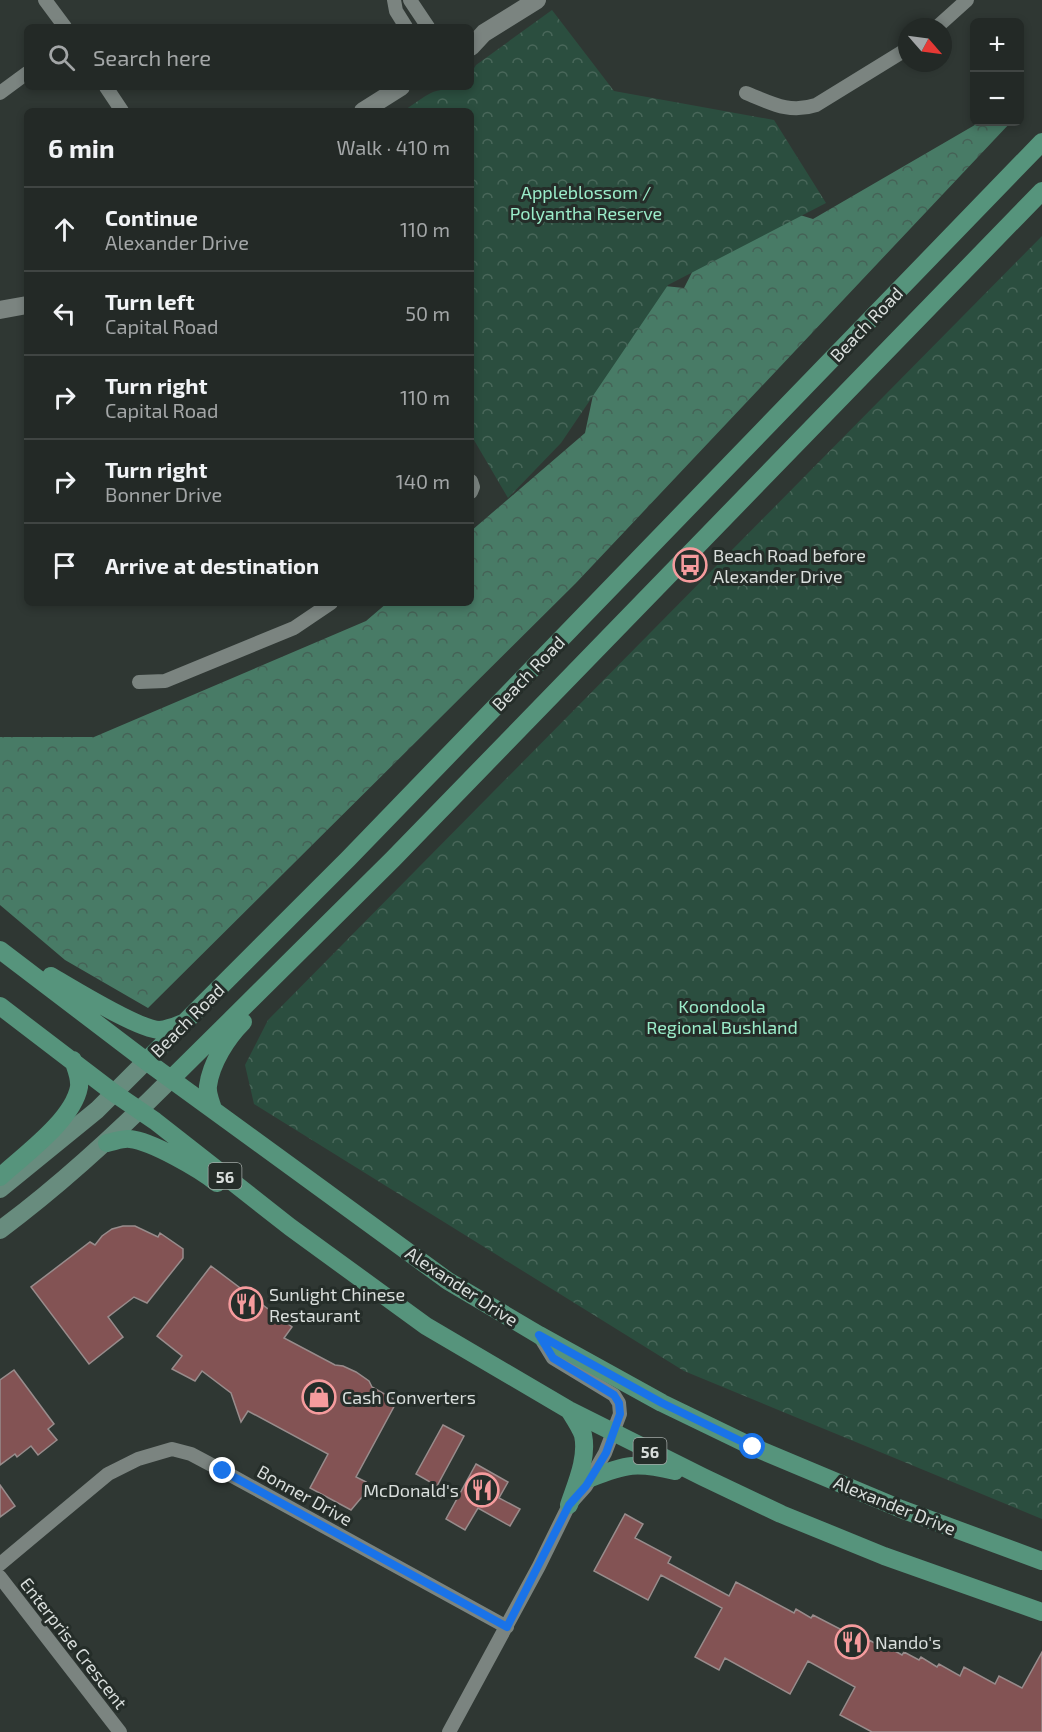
<!DOCTYPE html>
<html lang="en">
<head>
<meta charset="utf-8">
<style>
	:root { --surface:#232926; --page:#2b312e; --text:#f1f3f6; --muted:#a3a6a7; --line:#404543 }
	body { margin:0; font-family:"Exo 2",sans-serif; background:var(--page); color:var(--text) }
	.controls { position:absolute; right:18px; top:18px; display:grid; overflow:hidden; border-radius:9px; box-shadow:0 3px 9px #0003 }
	.controls button { width:54px; height:54px; display:grid; place-items:center; padding:0; border:0; border-bottom:2px solid var(--line); background:var(--surface); color:var(--text); font:30px sans-serif }
	.compass { position:absolute; left:898px; top:18px; width:54px; height:54px; border-radius:50%; background:var(--surface); box-shadow:0 3px 9px #0003; rotate:118deg }
	.stop { position:absolute; width:18px; height:18px; margin:-14px; border:4px solid #1a73e8; border-radius:50%; background:#fff }
	.stop.end { background:#1a73e8; border-color:#fff; box-shadow:0 2px 6px #0008 }
	.list { margin:0; padding:0; list-style:none }
	h2 { display:flex; justify-content:space-between; align-items:center; height:78px; margin:0; padding:0 24px; font-size:26px }
	h2 small { font-size:20px; font-weight:400; color:var(--muted) }
	.list li { display:grid; grid-template-columns:39px 1fr auto; gap:18px; align-items:center; box-sizing:border-box; height:84px; padding:0 24px; border-top:2px solid var(--line) }
	.list b { display:block; font-size:22px; white-space:nowrap }
	.list p { margin:0; font-size:20px; white-space:nowrap; color:var(--muted) }
	.list em { font-size:20px; font-style:normal; color:var(--muted) }
	.icon { flex:none; width:33px; height:33px; fill:none; stroke:currentColor; stroke-width:2; stroke-linecap:round; stroke-linejoin:round }
	.map { position:relative; flex:none; width:1042px; height:1732px; overflow:hidden }
	.search { position:absolute; background:var(--surface); box-shadow:0 3px 9px #0003; left:24px; top:24px; width:450px; height:66px; display:flex; align-items:center; gap:15px; box-sizing:border-box; padding:0 21px; border-radius:9px; color:var(--muted); font-size:22px }
	.panel { position:absolute; background:var(--surface); box-shadow:0 3px 9px #0003; left:24px; top:108px; width:450px; height:498px; border-radius:9px }
	.map>svg:first-child { display:block }
	.forest { fill:url(#forest-crowns) }
	.park { fill:url(#park-crowns) }
	.building { fill:#835354; stroke:#988c8c; stroke-width:1.5 }
	.lines { fill:none; stroke-linecap:round; stroke-linejoin:round }
	.minor { stroke:#7b8480; stroke-width:14 }
	.tertiary { stroke:#7b8480; stroke-width:18 }
	.secondary { stroke:#688c7e; stroke-width:18 }
	.primary { stroke:#56947c; stroke-width:18 }
	.route { stroke:#1a73e8; stroke-width:8 }
	.labels { text-anchor:middle; dominant-baseline:central; stroke-width:6; stroke-linejoin:round; paint-order:stroke }
	.shield { fill:#252d29; stroke:#a3a9a6; stroke-width:1.5 }
	.shield-label { font-size:16px; font-weight:bold; fill:#d9dedc }
	.park-label { font-size:18px; fill:#9bedca; stroke:#252d29 }
	.street-label { font-size:18px; fill:#d9dedc; stroke:#252d29 }
	.poi-label { font-size:18px; fill:#d9dedc; stroke:#252d29; text-anchor:start }
</style>
</head>
<body>
<div class="map">
<svg width="1042" height="1732" viewBox="0 0 1042 1732">
	<defs>
		<pattern id="forest-crowns" width="20" height="18" patternUnits="userSpaceOnUse" patternTransform="scale(1.5)"><rect width="20" height="18" fill="#487b66"/><path d="M2 6a3 3 0 1 1 6 0M12 15a3 3 0 1 1 6 0" fill="none" stroke="#456256"/></pattern>
		<pattern id="park-crowns" width="20" height="18" patternUnits="userSpaceOnUse" patternTransform="scale(1.5)"><rect width="20" height="18" fill="#2b4e3f"/><path d="M2 6a3 3 0 1 1 6 0M12 15a3 3 0 1 1 6 0" fill="none" stroke="#49675a"/></pattern>
	</defs>
	<rect width="100%" height="100%" fill="#2f3733"/>
	<path class="forest" d="M980,122H1011L576,583L148,1008L65,960L0,905V737H94L366,621L387,603H471V531L585,433L603,348L606,280L684,288L707,243L764,204L813,219Z"/>
	<path class="park" d="M552,10L614,91L774,120L826,203L668,285L561,443L508,498L471,435V111H403C413,105 422,97 433,92C440,89 463,87 471,87V73L476,65Z
		M1042,236V1519L684,1371L254,1104L245,1065L268,1020Z"/>
	<path class="building" d="M123,1226H135L158,1237L160,1233L183,1249V1258L147,1303L134,1297L108,1317L123,1337L89,1364L31,1287L90,1242L95,1245L102,1236L112,1229Z
		M211,1266L292,1327L284,1338L335,1365L343,1366L356,1372L369,1381L372,1387L397,1401L356,1477L366,1482L362,1497L351,1510L310,1488L328,1454L248,1411L241,1422L231,1393L202,1371L195,1381L172,1369L182,1356L157,1336Z
		M14,1370L54,1424L48,1429L57,1440L38,1455L31,1446L17,1457L15,1454L0,1465V1380Z
		M443,1425L464,1436L437,1486L416,1474Z
		M476,1464L508,1482L499,1498L520,1509L510,1526L478,1508L465,1530L446,1519Z
		M0,1485L15,1506L0,1517Z
		M625,1514L643,1524L635,1538L671,1557L668,1563L729,1596L736,1582L794,1613L796,1609L811,1618L813,1615L867,1643L869,1640L884,1648L886,1646L902,1655L904,1652L919,1660L921,1657L937,1667L939,1664L960,1676L964,1667L995,1684L999,1676L1022,1688L1042,1652V1732H872L840,1715L855,1687L808,1661L790,1694L725,1658L719,1670L695,1657L722,1608L661,1575L648,1600L594,1571Z"/>
	<g class="lines">
		<path class="minor" d="M45,0L65,27
			M394,0L396,11L406,27
			M410,0L428,27
			M937,27L967,0
			M106,87L122,111
			M0,93L27,73
			M746,93C771,103 789,114 816,105L907,49
			M471,481L473,487L471,492
			M139,682L165,681L294,628L331,603
			M0,1564L108,1474L138,1459L172,1449L191,1454L223,1471L507,1627
			M0,1577L120,1732
			M449,1732L539,1566L569,1505L586,1486L605,1453L620,1414L619,1403L614,1395L553,1358L539,1335"/>
		<path class="tertiary" d="M471,47L484,33L537,0
			M363,111L401,87
			M0,310L27,305"/>
		<path class="secondary" d="M0,1189L97,1110L146,1061
			M0,1230C62,1184 117,1133 171,1079"/>
		<path class="primary" d="M0,950L146,1061L448,1281L539,1335L662,1403L753,1447L901,1509L1042,1561
			M51,976C72,988 139,1030 160,1030C168,1029 176,1026 183,1023
			M0,1006L114,1093L155,1121L290,1227L426,1326L569,1410L703,1477L781,1514L884,1556L1042,1612
			M146,1061L348,859L1042,142
			M171,1079L393,859L1042,191
			M213,1109C211,1102 207,1094 208,1086C211,1063 227,1038 243,1022
			M107,1143C114,1142 122,1138 130,1139C151,1141 200,1169 217,1183
			M0,1177C24,1155 73,1120 79,1087C80,1077 76,1069 73,1060
			M591,1478C626,1464 637,1462 675,1471
			M569,1505C576,1484 588,1458 583,1435C580,1427 574,1418 569,1410"/>
	</g>
	<g class="lines">
		<path class="route" d="M223,1471L507,1627L569,1505L586,1486L606,1453L620,1414L619,1403L614,1395L553,1358L539,1335L662,1403L753,1447"/>
	</g>
	<defs>
		<g id="bus-ring" transform="scale(1.725)"><circle r="9.5" fill="#252d29" stroke="#f59b9d" stroke-width="1.5"/><path d="M-5-6H5V4H4V6H2V4H-2V6H-4V4H-5ZM-3.5-4V0h7V-4ZM-3.5 1.2v1.5H-2V1.2ZM2 1.2v1.5H3.5V1.2Z" fill="#f59b9d"/></g>
		<g id="restaurant-ring" transform="scale(1.725)"><circle r="9.5" fill="#252d29" stroke="#f59b9d" stroke-width="1.5"/><path d="M-5-6h1v4h1v-4h1v4h1v-4h1v5L-1.5 .5V6h-2V.5L-5-1ZM5-6V6H3V1.5H1.5Q1.5-4 5-6Z" fill="#f59b9d"/></g>
		<g id="shop-ring" transform="scale(1.725)"><circle r="9.5" fill="#252d29" stroke="#f59b9d" stroke-width="1.5"/><path d="M-5-2.5h2.3a2.7 3.5 0 0 1 5.4 0H5L5.5 6h-11ZM-1.5-2.5h3a1.5 2.3 0 0 0-3 0Z" fill="#f59b9d"/></g>
	</defs>
	<g fill-rule="evenodd">
		<use href="#bus-ring" x="690" y="565"/>
		<use href="#restaurant-ring" x="246" y="1304"/>
		<use href="#shop-ring" x="319" y="1397"/>
		<use href="#restaurant-ring" x="482" y="1490"/>
		<use href="#restaurant-ring" x="852" y="1642"/>
	</g>
	<g class="labels">
		<g class="shield">
			<rect x="208.5" y="1163" width="33" height="26" rx="4.5"/>
			<rect x="633.5" y="1438" width="33" height="26" rx="4.5"/>
		</g>
		<g class="shield-label">
			<text x="225" y="1176">56</text>
			<text x="650" y="1451">56</text>
		</g>
		<g class="park-label">
			<text x="586" y="192">Appleblossom /<tspan x="586" dy="21">Polyantha Reserve</tspan></text>
			<text x="722" y="1006">Koondoola<tspan x="722" dy="21">Regional Bushland</tspan></text>
		</g>
		<g class="street-label">
			<text transform="translate(866 324) rotate(-46)">Beach Road</text>
			<text transform="translate(528 673) rotate(-46)">Beach Road</text>
			<text transform="translate(187 1020) rotate(-45)">Beach Road</text>
			<text transform="translate(462 1286) rotate(33)">Alexander Drive</text>
			<text transform="translate(305 1495) rotate(29)">Bonner Drive</text>
			<text transform="translate(895 1505) rotate(22)">Alexander Drive</text>
			<text transform="translate(74 1643) rotate(52)">Enterprise Crescent</text>
		</g>
		<g class="poi-label">
			<text x="713" y="555">Beach Road before<tspan x="713" dy="21">Alexander Drive</tspan></text>
			<text x="269" y="1294">Sunlight Chinese<tspan x="269" dy="21">Restaurant</tspan></text>
			<text x="342" y="1397">Cash Converters</text>
			<text x="459" y="1490" text-anchor="end">McDonald's</text>
			<text x="875" y="1642">Nando's</text>
		</g>
	</g>
</svg>
<div class="controls">
<button>+</button>
<button>−</button>
</div>
<svg class="compass" viewBox="-18 -18 36 36"><path d="M0-13l5 13h-10z" fill="#e53935"/><path d="M0 13l5-13h-10z" fill="#a3a6a7"/></svg>
<div class="stop" style="left:753px;top:1447px"></div>
<div class="stop end" style="left:223px;top:1471px"></div>
<div class="search"><svg class="icon" aria-label="search" viewBox="0 0 24 24"><circle cx="10" cy="10" r="6"/><path d="M15 15l6 6"/></svg>Search here</div>
<section class="panel">
<h2>6 min<small>Walk · 410 m</small></h2>
<ul class="list">
<li><svg class="icon" aria-label="ahead" viewBox="0 0 24 24"><path d="M12 20V5M6 11l6-6 6 6"/></svg><div><b>Continue</b><p>Alexander Drive</p></div><em>110 m</em></li>
<li><svg class="icon" aria-label="left" viewBox="0 0 24 24"><path d="M17 20v-9H6M10 6l-5 5 5 5"/></svg><div><b>Turn left</b><p>Capital Road</p></div><em>50 m</em></li>
<li><svg class="icon" aria-label="right" viewBox="0 0 24 24"><path d="M7 20v-9h11M14 6l5 5-5 5"/></svg><div><b>Turn right</b><p>Capital Road</p></div><em>110 m</em></li>
<li><svg class="icon" aria-label="right" viewBox="0 0 24 24"><path d="M7 20v-9h11M14 6l5 5-5 5"/></svg><div><b>Turn right</b><p>Bonner Drive</p></div><em>140 m</em></li>
<li><svg class="icon" aria-label="arrive" viewBox="0 0 24 24"><path d="M6 21V4h12l-3 4 3 4H6"/></svg><div><b>Arrive at destination</b></div></li>
</ul>
</section>
</div>
</body>
</html>
